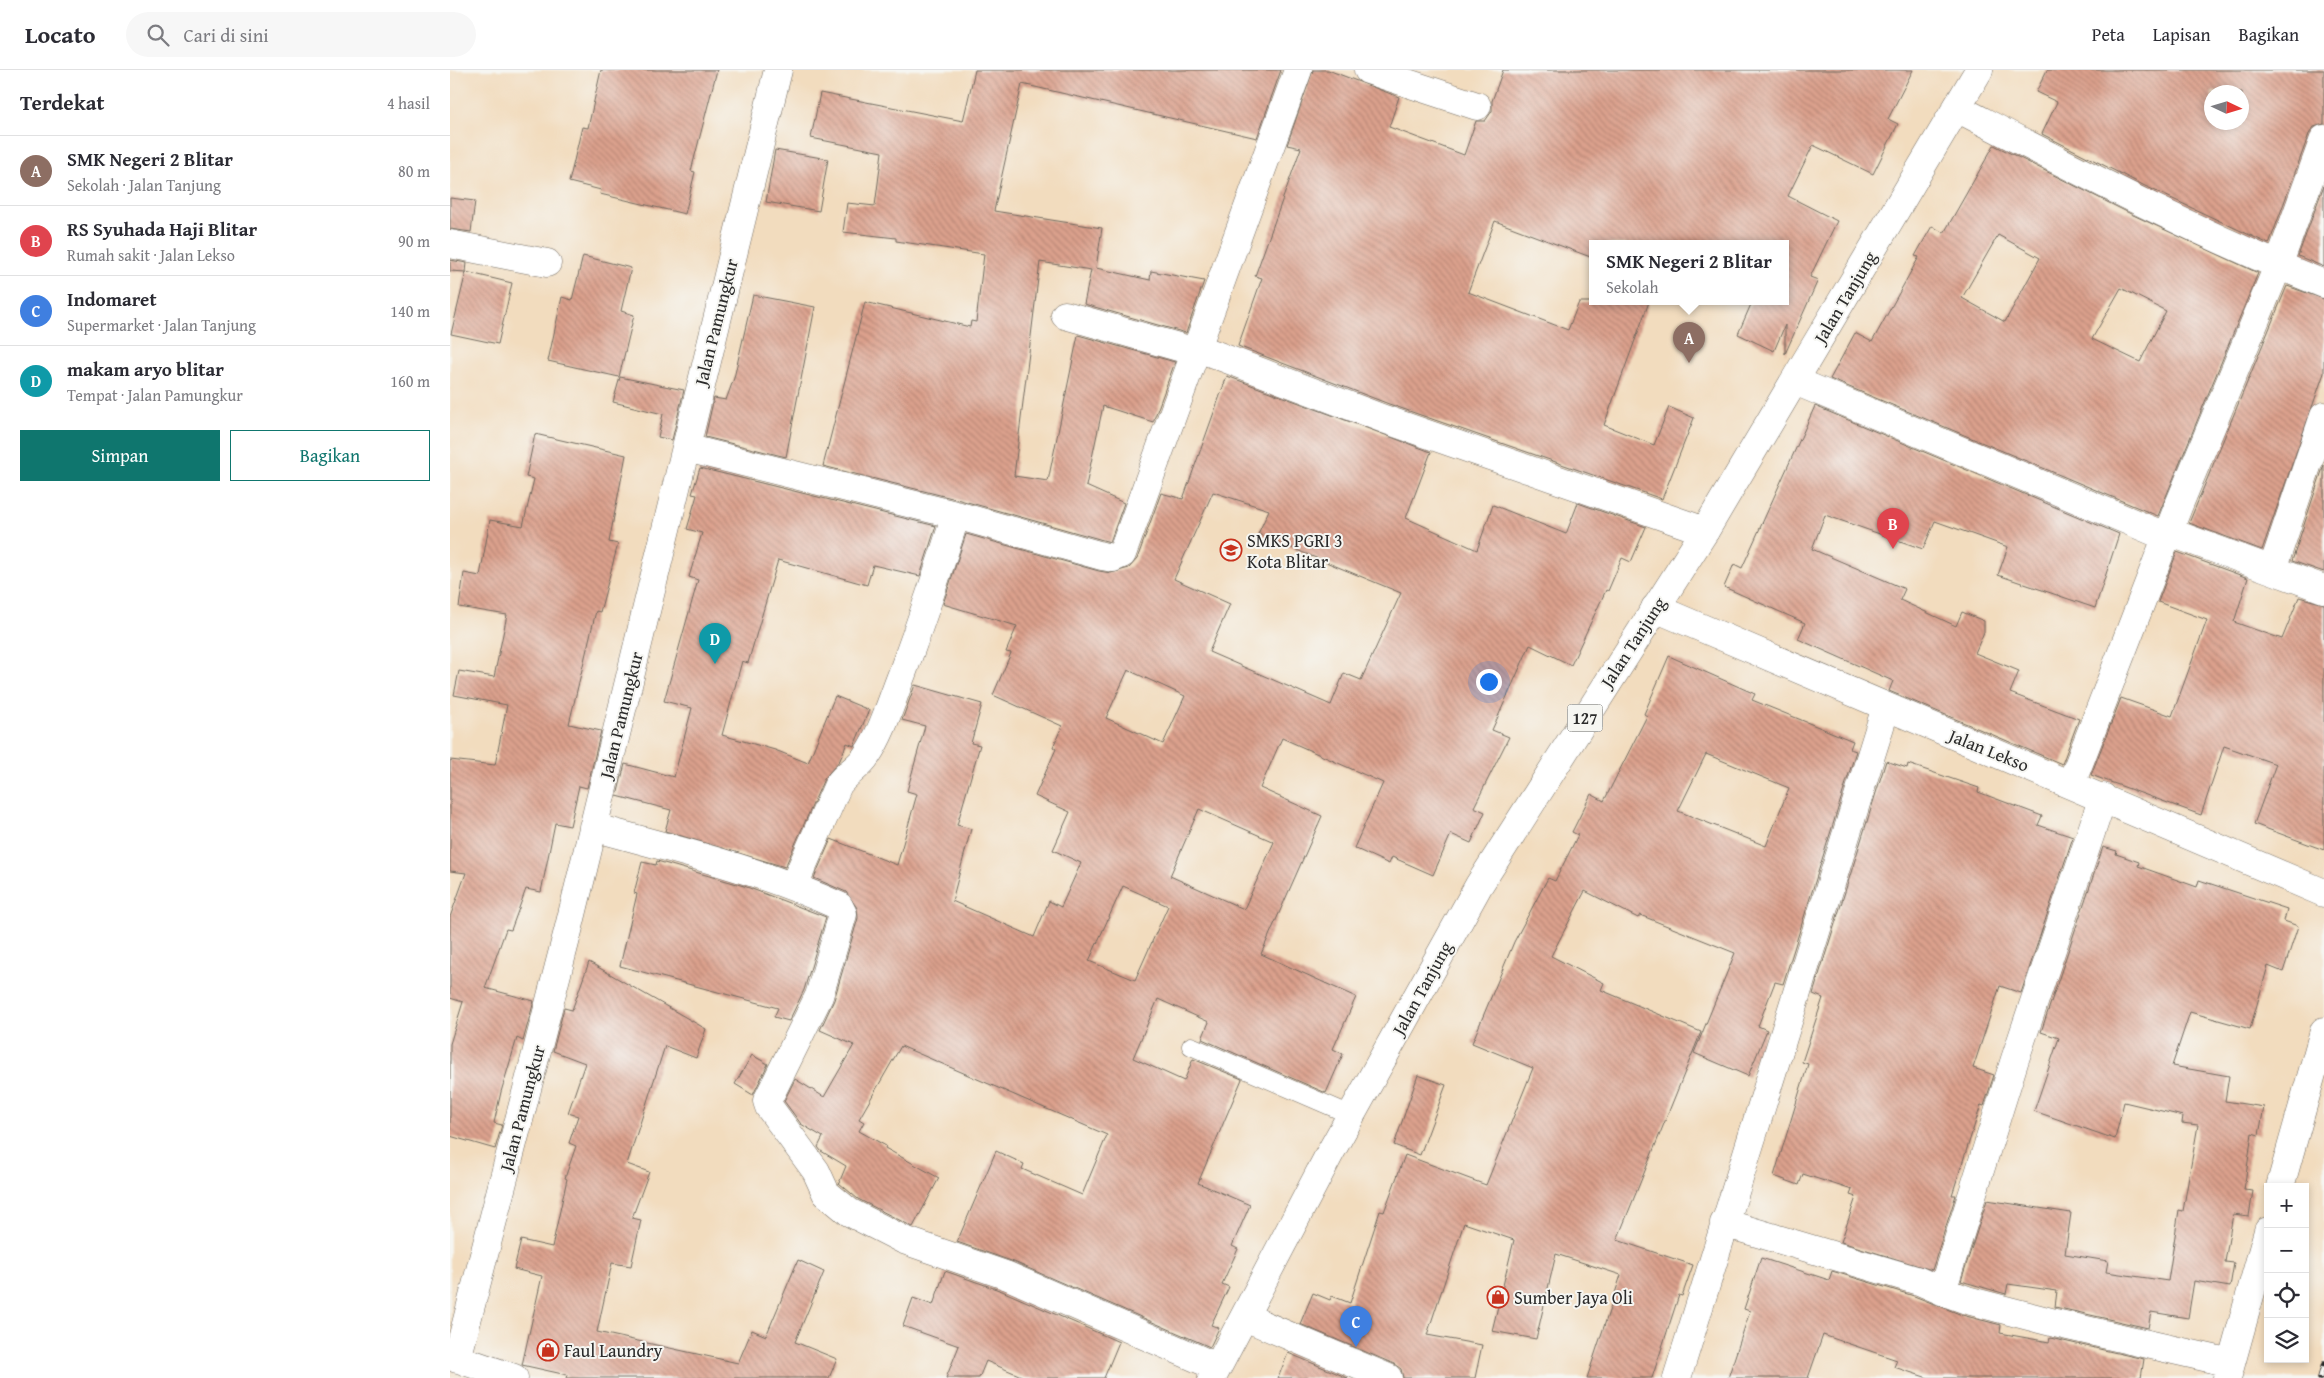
<!DOCTYPE html>
<html lang="id">
<head>
<meta charset="utf-8">
<style>
	:root { --surface:#fff; --page:#f7f7f7; --text:#2b2b33; --muted:#7c7c81; --line:#e1e1e2; --accent:#0f766e }
	body { margin:0; font-family:"Gentium Book Plus",serif; background:var(--page); color:var(--text) }
	.controls { position:absolute; right:15px; bottom:15px; display:grid; overflow:hidden; border-radius:0px; box-shadow:0 2px 8px #0003 }
	.controls button { width:45px; height:45px; display:grid; place-items:center; padding:0; border:0; border-bottom:1px solid var(--line); background:var(--surface); color:var(--text); font:25px sans-serif }
	.compass { position:absolute; left:1754px; top:15px; width:45px; height:45px; border-radius:50%; background:var(--surface); box-shadow:0 2px 8px #0003; rotate:94deg }
	.you { position:absolute; left:1038px; top:611px; width:18px; height:18px; margin:-12px; border:4px solid #fff; border-radius:50%; background:#1a73e8; box-shadow:0 0 0 8px #1a73e833 }
	.badge { display:grid; place-items:center; width:32px; height:32px; border-radius:50%; background:var(--accent); color:#fff; font-size:16px; font-weight:700 }
	.pin { position:absolute; translate:-50% -41px; filter:drop-shadow(0 1px 2px #0008) }
	.pin::after { content:''; position:absolute; top:26px; width:18px; height:15px; background:inherit; clip-path:polygon(0 0,100% 0,50% 100%) }
	.popup { position:absolute; left:1139px; top:170px; width:200px; height:65px; box-sizing:border-box; display:grid; place-content:center; border-radius:0px; background:var(--surface); filter:drop-shadow(0 1px 4px #0005); font-size:16px; white-space:nowrap; color:var(--muted) }
	.popup b { font-size:19px; color:var(--text) }
	.popup::after { content:''; position:absolute; left:50%; top:100%; margin-left:-10px; border:10px solid transparent; border-top-color:var(--surface) }
	.list { margin:0; padding:0; list-style:none }
	h2 { display:flex; justify-content:space-between; align-items:center; height:65px; margin:0; padding:0 20px; font-size:21px }
	h2 small { font-size:16px; font-weight:400; color:var(--muted) }
	.list li { display:grid; grid-template-columns:32px 1fr auto; gap:15px; align-items:center; box-sizing:border-box; height:70px; padding:0 20px; border-top:1px solid var(--line) }
	.list b { display:block; font-size:19px; white-space:nowrap }
	.list p { margin:0; font-size:16px; white-space:nowrap; color:var(--muted) }
	.list em { font-size:16px; font-style:normal; color:var(--muted) }
	.actions { display:flex; gap:10px; padding:15px 20px }
	.actions a { flex:1; padding:11px 0; border:1px solid var(--accent); border-radius:0px; text-align:center; font-size:18px; color:var(--accent) }
	.actions .main { background:var(--accent); color:#fff }
	.icon { flex:none; width:28px; height:28px; fill:none; stroke:currentColor; stroke-width:2; stroke-linecap:round; stroke-linejoin:round }
	.map { position:relative; flex:none; width:1874px; height:1308px; overflow:hidden }
	header { display:flex; align-items:center; gap:30px; box-sizing:border-box; height:70px; padding:0 25px; background:var(--surface); border-bottom:1px solid var(--line) }
	header strong { font-size:24px }
	nav { display:flex; gap:28px; margin-inline-start:auto; font-size:18px }
	.search { width:350px; height:45px; background:var(--page); display:flex; align-items:center; gap:12px; box-sizing:border-box; padding:0 18px; border-radius:28px; color:var(--muted); font-size:19px }
	main { display:flex }
	aside { flex:1; background:var(--surface) }
	.map>svg:first-child { display:block }
	.building { fill:url(#building-back-hatch); fill-rule:evenodd }
	.lines { fill:none; stroke-linecap:round; stroke-linejoin:round }
	.lane-casing { stroke:#71695e; stroke-width:19 }
	.street-casing { stroke:#71695e; stroke-width:29 }
	.primary-casing { stroke:#71695e; stroke-width:29 }
	.lane { stroke:#fff; stroke-width:18 }
	.street { stroke:#fff; stroke-width:28 }
	.primary { stroke:#fff; stroke-width:28 }
	.rail-casing { stroke:#2b2b2b; stroke-width:5.5 }
	.rail { stroke:#f6f6f2; stroke-width:4; stroke-dasharray:11; stroke-linecap:butt }
	.labels { text-anchor:middle; dominant-baseline:central; stroke-width:4; stroke-linejoin:round; paint-order:stroke }
	.shield { fill:#f6f6f2; stroke:#686867; stroke-width:1 }
	.shield-label { font-size:16px; font-weight:bold; fill:#2b2b2b }
	.street-label { font-size:18px; fill:#2b2b2b; stroke:#f6f6f2 }
	.poi-label { font-size:18px; fill:#2b2b2b; stroke:#f6f6f2; text-anchor:start }
</style>
</head>
<body>
<header>
<strong>Locato</strong>
<div class="search"><svg class="icon" aria-label="search" viewBox="0 0 24 24"><circle cx="10" cy="10" r="6"/><path d="M15 15l6 6"/></svg>Cari di sini</div>
<nav><a>Peta</a><a>Lapisan</a><a>Bagikan</a></nav>
</header>
<main>
<aside>
<h2>Terdekat<small>4 hasil</small></h2>
<ul class="list">
<li><span class="badge" style="background:#8d6e63">A</span><div><b>SMK Negeri 2 Blitar</b><p>Sekolah · Jalan Tanjung</p></div><em>80 m</em></li>
<li><span class="badge" style="background:#e0444e">B</span><div><b>RS Syuhada Haji Blitar</b><p>Rumah sakit · Jalan Lekso</p></div><em>90 m</em></li>
<li><span class="badge" style="background:#3f7fe0">C</span><div><b>Indomaret</b><p>Supermarket · Jalan Tanjung</p></div><em>140 m</em></li>
<li><span class="badge" style="background:#0f9aa8">D</span><div><b>makam aryo blitar</b><p>Tempat · Jalan Pamungkur</p></div><em>160 m</em></li>
</ul>
<div class="actions"><a class="main">Simpan</a><a>Bagikan</a></div>
</aside>
<div class="map">
<svg width="1874" height="1308" viewBox="0 0 1874 1308">
	<defs>
		<pattern id="building-back-hatch" width="6" height="6" patternUnits="userSpaceOnUse" patternTransform="scale(1.25)"><rect width="6" height="6" fill="#dca18d"/><path d="M-1 5l2 2M0 0l6 6M5-1l2 2" fill="none" stroke="#b38373"/></pattern>
	</defs>
	<rect width="100%" height="100%" fill="#f6f6f2"/>
	<filter id="ink" filterUnits="userSpaceOnUse"><feTurbulence type="fractalNoise" baseFrequency=".02" numOctaves="2"/><feDisplacementMap in="SourceGraphic" scale="10" xChannelSelector="R" yChannelSelector="G"/><feConvolveMatrix kernelMatrix="1 2 1 2 8 2 1 2 1" color-interpolation-filters="sRGB"/></filter>
	<filter id="wash" filterUnits="userSpaceOnUse"><feTurbulence type="fractalNoise" baseFrequency=".0096" numOctaves="4" result="noise"/><feDisplacementMap in="SourceGraphic" scale="20" xChannelSelector="R" yChannelSelector="G"/><feGaussianBlur stdDeviation="1.12" result="paint"/><feColorMatrix in="noise" values="0 0 0 0 0 0 0 0 0 0 0 0 0 0 0 0 0 1.4 0 .05"/><feComposite in="paint" operator="in"/></filter>
	<g filter="url(#wash)">
		<rect width="100%" height="100%" fill="#f2dcbe"/>
		<g id="blocks">
			<path class="building" d="M151,0H267L241,101L245,102L235,144L150,124L151,120L119,112L132,57L138,58Z
				M525,0H831L807,68L572,14L544,141L652,158L646,198L700,210L701,201L754,211L736,263L634,234L641,200L590,192L564,406L598,411L628,265L725,292L703,352L653,336L636,416L674,433L660,472L510,430L373,396L415,232L520,257L521,251L526,252L534,184L446,171V168L393,162L397,133L425,136L432,82L361,68L370,23L513,51Z
				M863,0H878L949,27L939,57L1014,85L1026,51H1035L1042,41V31L1053,0H1463L1438,49L1448,54L1423,104L1363,75L1338,126L1387,151L1360,207L1368,210L1335,284V255L1324,281L1288,264L1302,232H1335V174H1143V188L1045,151L1018,222L1118,260L1129,232H1199L1154,355L1204,375L1219,337L1244,348L1212,429L939,334L788,276L812,208L805,206L851,78L837,75Z
				M1597,0H1874V54L1864,57L1859,64L1819,174L1695,116L1592,64L1607,32L1586,22ZM1762,22H1792V52H1762Z
				M1544,75L1681,144L1808,203L1708,446L1380,309L1405,263L1422,272L1469,187L1465,186L1482,156L1494,163ZM1548,165L1590,188L1555,252L1512,228ZM1671,218L1716,241L1690,292L1642,269Z
				M325,80L378,89L369,141L316,132Z
				M1874,115V197L1848,186Z
				M0,128L25,131L21,162L0,159Z
				M133,186L181,198L171,241L184,245L169,307L98,291L112,227L122,230Z
				M0,190L17,193L16,202L0,201Z
				M16,202L62,213L48,274L1,264Z
				M1837,216L1874,229V303L1812,480L1739,453Z
				M303,225L365,237L336,387L255,367L264,328L276,330L284,308Z
				M777,306L981,382L956,448L1027,480L1043,435L1116,464L1128,433L1196,457L1181,492L1172,488L1158,521L1156,520L1121,595L1080,575L1042,660L1059,667L1024,737L1035,742L1021,773L1001,764L983,805L942,787L939,794L904,778L933,713L832,668L810,718L872,746L811,884L906,927L883,979L893,984L876,1023L752,969L759,952L708,929L683,988L734,1011L743,989L792,1009L748,1113L800,1135L782,1176L788,1179L772,1214L779,1217L761,1255L769,1258L760,1277L564,1192L507,1172L546,1081L574,1094L572,1099L632,1125L657,1065L451,976L409,1049L414,1052L409,1061L436,1076L435,1078L489,1108L463,1157L408,1129L389,1113L396,1096L371,1081L368,1077L373,1067L351,1054L334,1031L345,1009L374,1027L404,975L370,960L384,930L408,848L407,838L396,822L364,808L381,769L447,795L467,724L457,721L475,656L452,650L465,615L532,634L521,673L530,675L507,755L521,759L502,831L584,867L599,831L611,837L631,793L603,780L620,742L585,726L606,679L603,677L612,656L543,625L561,583L556,582L567,556L493,534L516,464L649,501L661,503L679,498L687,489L711,423L733,429ZM763,422L819,440L808,464L951,523L911,610L894,603L881,635L759,582L780,534L724,509ZM678,600L735,626L713,674L656,648ZM749,739L824,772L794,839L720,806ZM673,816L718,836L685,910L639,891Z
				M170,307L234,320L222,370L208,367L213,344L163,332Z
				M1365,336L1669,464L1645,538L1548,505L1558,477L1485,451L1473,479L1375,445L1362,479L1455,519L1450,530L1506,556L1512,542L1534,551V562L1525,583L1569,601L1560,623L1629,649L1612,694L1439,621L1443,611L1348,569L1355,553L1274,517L1284,494L1292,498Z
				M85,364L176,385L159,472L168,474L150,542L146,541L119,654L151,661L137,718L129,716L120,756L105,753L91,822L76,819L61,860L56,859L35,918L84,931L73,971L67,968L51,1022L44,1053L52,1055L45,1079L0,1066V974L13,932L0,928V847L16,803L0,801V690L45,695L57,635L4,625L9,601L44,607L57,545L9,537L14,503L30,506L40,450L73,456L84,409L76,407Z
				M1874,395V502L1842,491Z
				M250,398L486,456L470,506L423,495L417,515L328,490L298,593L292,591L272,665L325,680L358,693L385,626L419,640L404,676L397,673L390,690L374,709L335,797L215,761L221,740L167,726L175,694L224,707L242,638L214,631L248,510L239,507L252,463L237,459L247,425L242,424Z
				M1727,482L1798,508L1784,552L1832,569L1849,527L1874,534V780L1804,754L1826,694L1774,676L1751,745L1641,705L1671,628L1722,646L1757,550L1708,532Z
				M1219,586L1305,624L1302,630L1403,671L1400,679L1406,681L1333,914L1325,912L1308,956L1317,960L1298,1006L1244,983L1285,883L1190,845L1188,848L1135,821L1101,886L1154,913L1151,920L1251,962L1167,1170L1243,1195L1232,1226L1229,1225L1202,1308H1137L1171,1205L1106,1184L1086,1269L1042,1261L1064,1170L1014,1153L977,1265L1032,1275L1025,1308H953L951,1299L944,1294L850,1254L863,1223L880,1230L882,1226L900,1233L930,1141L934,1142L955,1085L1036,1115L1083,998L1022,973L1064,872L1098,808L1105,811L1128,765L1122,762L1141,724L1154,731L1197,646L1194,644ZM1256,684L1339,718L1316,776L1228,741Z
				M1436,691L1457,698L1458,694L1529,718L1528,722L1592,746L1588,755L1623,767L1571,923L1550,916L1523,998L1544,1005L1534,1036L1531,1035L1502,1125H1506L1482,1200L1391,1172L1406,1127L1400,1125L1402,1120L1353,1104L1349,1115L1324,1106L1358,994L1352,992L1373,928L1363,924Z
				M1653,777L1667,781L1666,784L1689,792L1688,796L1747,817L1749,810L1837,839L1834,851L1848,856L1833,902L1818,896L1800,959L1740,942L1722,996L1779,1006L1775,1031L1814,1037L1809,1065L1802,1063L1794,1120L1803,1121L1799,1146L1783,1144L1775,1192L1784,1193L1780,1217L1744,1211L1738,1248L1701,1242L1698,1258L1605,1237L1607,1221L1558,1214L1556,1224L1511,1211L1537,1130L1621,1143L1615,1184L1658,1191L1656,1202L1718,1211L1729,1140L1733,1141L1748,1055L1732,1053L1733,1046L1674,1032L1665,1069L1584,1041L1609,968L1591,962Z
				M207,791L294,816L376,847L354,920L339,951L324,947L328,938L170,896L187,824L184,823L192,792L206,795Z
				M139,892L256,959L246,988L215,976L177,1094L199,1102L182,1148L191,1150L181,1196L162,1193L147,1262L288,1293L302,1260L316,1266L348,1190L374,1202L345,1272L387,1289L379,1308H116L117,1305L72,1295L92,1206L64,1199L71,1170L102,1177L117,1109L115,1108L126,1076L119,1073L128,1046L118,1043L135,993L103,981L114,938L122,940Z
				M302,985L318,994L303,1025L285,1014Z
				M968,1005L996,1015L970,1085L944,1075Z
				M1311,1188L1379,1210L1382,1201L1464,1226L1512,1245L1551,1255L1550,1263L1599,1272L1600,1268L1694,1289L1691,1308H1478L1444,1297L1447,1290L1373,1265L1358,1308H1278L1300,1241L1294,1239Z
				M495,1201L552,1221L669,1272L654,1308H576L536,1291L529,1308H496L509,1276L453,1256L463,1228L483,1235Z
				M838,1283L898,1308H828Z"/>
		</g>
	</g>
	<g filter="url(#ink)">
		<use href="#blocks" fill-opacity="0" stroke="#71695e" stroke-width="1"/>
		<g class="lines">
			<g class="lane-casing">
				<path id="lane" d="M741,976L901,1045"/>
			</g>
			<g class="street-casing">
				<path id="street" d="M918,0L1027,36
					M1507,38C1627,100 1748,164 1874,214
					M0,174L97,193
					M615,245L746,282
					M748,278L934,349L1255,461
					M1345,311L1717,467
					M1874,346L1822,500L1874,519
					M236,378L506,445L652,486L663,488L672,484L848,0
					M1719,462L1822,500
					M1205,538L1874,823
					M1621,714L1728,437L1828,196L1874,69
					M143,757C226,780 311,800 389,836L393,844L369,926L317,1031L319,1037L366,1101L376,1123L399,1142L454,1170L558,1206L767,1297
					M344,815L388,715C396,703 409,698 417,685C433,661 441,632 452,604C471,552 489,499 506,445
					M1830,1117L1874,961
					M1274,1153L1469,1211L1492,1221L1565,989L1653,727
					M1492,1221L1517,1230L1605,1253L1781,1293
					M795,1247L938,1308
					M0,1286L64,1308
					M7,1289L118,861L328,0
					M1227,1308L1436,637
					M1777,1308L1818,1161"/>
			</g>
			<g class="primary-casing">
				<path id="primary" d="M762,1308L879,1085L1029,815L1255,461L1529,0"/>
			</g>
			<use href="#lane" class="lane"/>
			<use href="#street" class="street"/>
			<use href="#primary" class="primary"/>
			<g class="rail-casing">
				<path id="rail" d="M1870,1308L1874,1294"/>
			</g>
			<use href="#rail" class="rail"/>
		</g>
	</g>
	<defs>
		<g id="school-ring" transform="scale(1.125)"><circle r="9.5" fill="#f6f6f2" stroke="#c8321e" stroke-width="1.5"/><path d="M0-5L7-2L0 1L-7-2ZM-4 1L0 2.5L4 1V4Q0 6-4 4Z" fill="#c8321e"/></g>
		<g id="shop-ring" transform="scale(1.125)"><circle r="9.5" fill="#f6f6f2" stroke="#c8321e" stroke-width="1.5"/><path d="M-5-2.5h2.3a2.7 3.5 0 0 1 5.4 0H5L5.5 6h-11ZM-1.5-2.5h3a1.5 2.3 0 0 0-3 0Z" fill="#c8321e"/></g>
	</defs>
	<g fill-rule="evenodd">
		<use href="#school-ring" x="781" y="480"/>
		<use href="#shop-ring" x="1048" y="1227"/>
		<use href="#shop-ring" x="98" y="1280"/>
	</g>
	<g class="labels">
		<rect class="shield" x="1117.5" y="634.5" width="35" height="27" rx="4"/>
		<g class="shield-label">
			<text x="1135" y="648">127</text>
		</g>
		<g class="street-label">
			<text transform="translate(1395 227) rotate(-59)">Jalan Tanjung</text>
			<text transform="translate(266 252) rotate(-76)">Jalan Pamungkur</text>
			<text transform="translate(1183 572) rotate(-57)">Jalan Tanjung</text>
			<text transform="translate(171 645) rotate(-76)">Jalan Pamungkur</text>
			<text transform="translate(1539 680) rotate(22)">Jalan Lekso</text>
			<text transform="translate(972 918) rotate(-61)">Jalan Tanjung</text>
			<text transform="translate(72 1038) rotate(-75)">Jalan Pamungkur</text>
		</g>
		<g class="poi-label">
			<text x="797" y="470">SMKS PGRI 3<tspan x="797" dy="21">Kota Blitar</tspan></text>
			<text x="1064" y="1227">Sumber Jaya Oli</text>
			<text x="114" y="1280">Faul Laundry</text>
		</g>
	</g>
</svg>
<div class="controls">
<button>+</button>
<button>−</button>
<button><svg class="icon" aria-label="locate" viewBox="0 0 24 24"><circle cx="12" cy="12" r="6"/><path d="M12 2v4M12 18v4M2 12h4M18 12h4"/></svg></button>
<button><svg class="icon" aria-label="layers" viewBox="0 0 24 24"><path d="M12 4l9 5-9 5-9-5zM3 14l9 5 9-5"/></svg></button>
</div>
<svg class="compass" viewBox="-18 -18 36 36"><path d="M0-13l5 13h-10z" fill="#e53935"/><path d="M0 13l5-13h-10z" fill="#7c7c81"/></svg>
<div class="you"></div>
<div class="pin badge" style="left:1239px;top:293px;background:#8d6e63">A</div>
<div class="popup"><b>SMK Negeri 2 Blitar</b>Sekolah</div>
<div class="pin badge" style="left:1443px;top:479px;background:#e0444e">B</div>
<div class="pin badge" style="left:906px;top:1277px;background:#3f7fe0">C</div>
<div class="pin badge" style="left:265px;top:594px;background:#0f9aa8">D</div>
</div>
</main>
</body>
</html>
